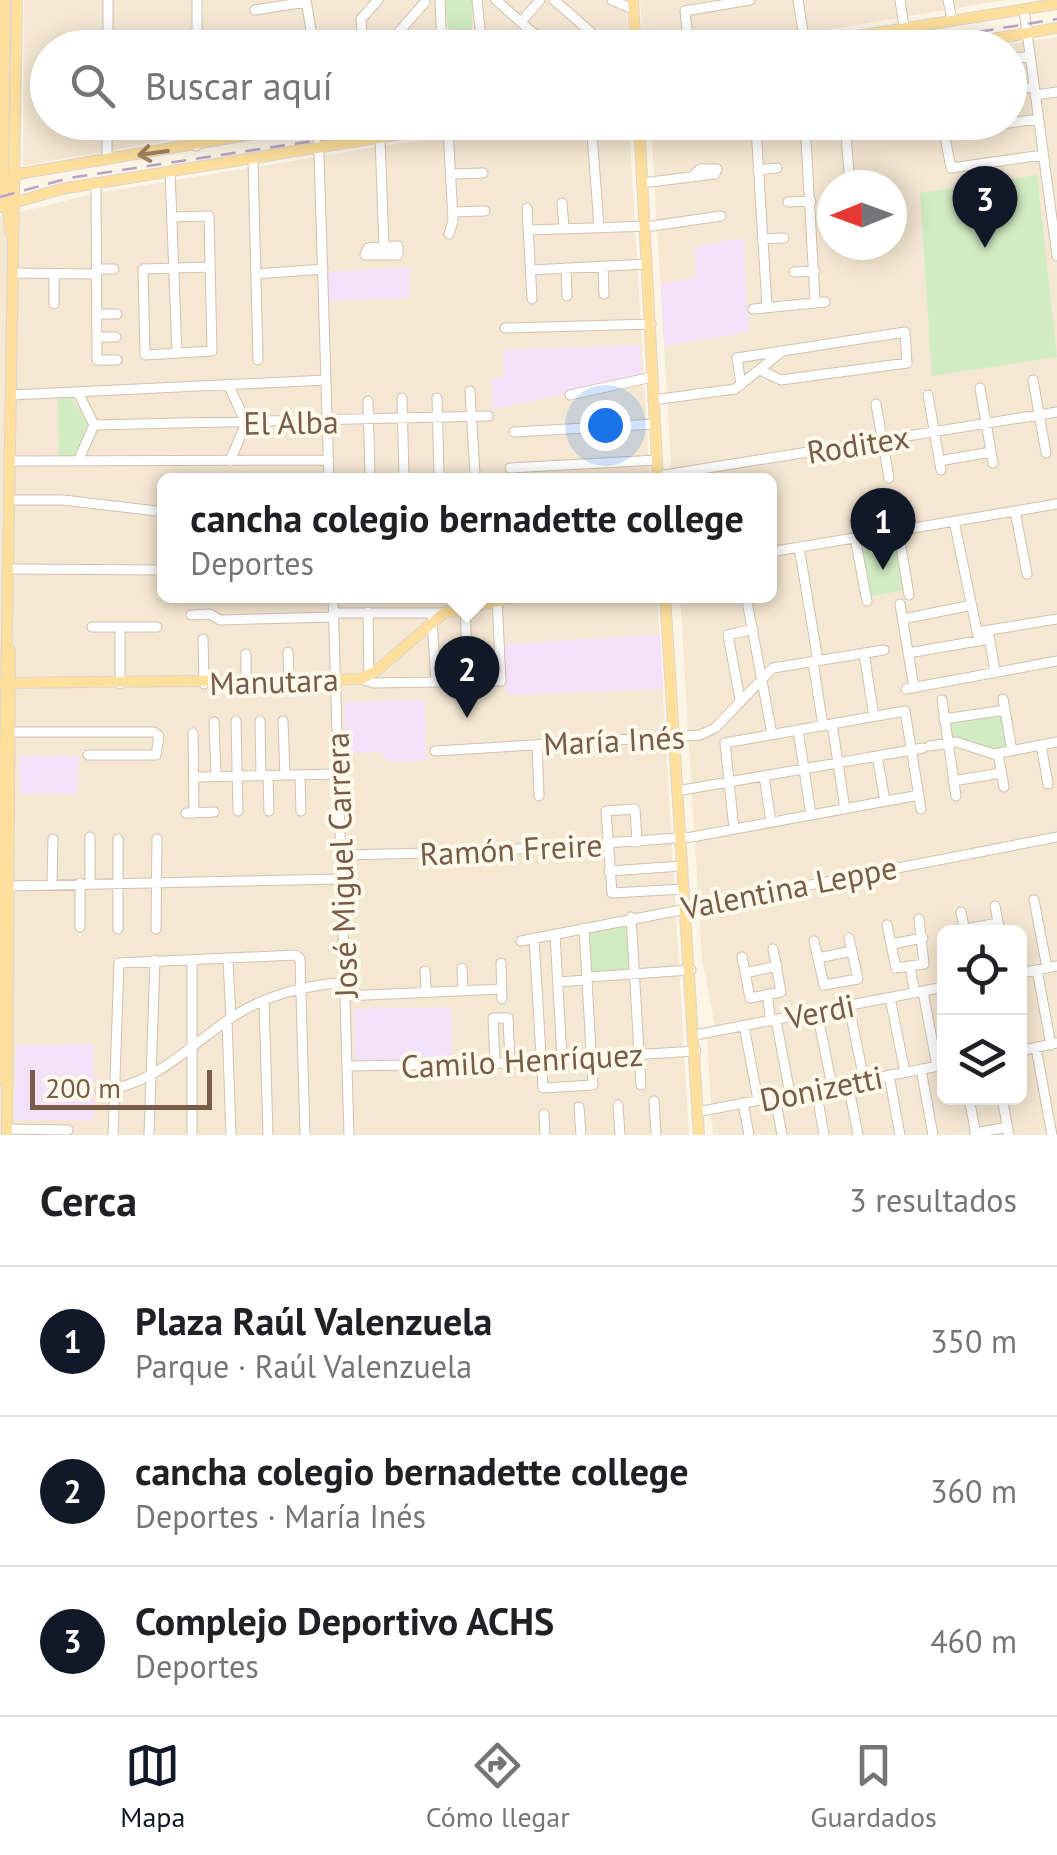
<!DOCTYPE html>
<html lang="es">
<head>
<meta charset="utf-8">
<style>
	:root { --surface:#fff; --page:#f6f6f6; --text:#202124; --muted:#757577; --line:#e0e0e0; --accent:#111827 }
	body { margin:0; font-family:"PT Sans",sans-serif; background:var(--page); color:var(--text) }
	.controls { position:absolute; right:30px; bottom:30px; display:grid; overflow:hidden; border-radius:15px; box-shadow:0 5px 25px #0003 }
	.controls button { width:90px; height:90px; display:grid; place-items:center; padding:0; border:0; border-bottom:2px solid var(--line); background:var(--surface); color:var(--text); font:50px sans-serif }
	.compass { position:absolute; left:817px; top:170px; width:90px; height:90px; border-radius:50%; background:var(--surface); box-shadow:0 5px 25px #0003; rotate:269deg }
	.scale { position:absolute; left:30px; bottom:25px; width:182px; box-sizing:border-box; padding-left:10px; border:5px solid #775c49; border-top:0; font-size:28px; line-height:35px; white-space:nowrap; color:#775c49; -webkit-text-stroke:8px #fff9ec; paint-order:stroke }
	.you { position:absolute; left:605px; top:425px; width:35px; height:35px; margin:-25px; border:8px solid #fff; border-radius:50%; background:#1a73e8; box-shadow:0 0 0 15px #1a73e833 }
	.badge { display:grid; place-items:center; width:65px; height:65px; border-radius:50%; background:var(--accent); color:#fff; font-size:32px; font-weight:700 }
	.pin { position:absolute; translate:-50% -82px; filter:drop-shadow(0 2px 5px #0008) }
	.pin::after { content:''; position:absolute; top:52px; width:35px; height:30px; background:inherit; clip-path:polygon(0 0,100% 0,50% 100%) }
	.popup { position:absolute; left:157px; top:473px; width:620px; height:130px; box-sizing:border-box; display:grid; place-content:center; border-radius:15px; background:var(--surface); filter:drop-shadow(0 2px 8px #0005); font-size:32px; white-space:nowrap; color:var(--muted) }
	.popup b { font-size:38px; color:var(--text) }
	.popup::after { content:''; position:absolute; left:50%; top:100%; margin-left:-20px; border:20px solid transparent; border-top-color:var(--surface) }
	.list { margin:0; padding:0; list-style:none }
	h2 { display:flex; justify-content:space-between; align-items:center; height:130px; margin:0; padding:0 40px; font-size:42px }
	h2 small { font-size:32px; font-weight:400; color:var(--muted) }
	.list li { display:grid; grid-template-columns:65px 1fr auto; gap:30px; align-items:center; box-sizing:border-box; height:150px; padding:0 40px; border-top:2px solid var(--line) }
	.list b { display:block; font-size:38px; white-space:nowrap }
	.list p { margin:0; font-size:32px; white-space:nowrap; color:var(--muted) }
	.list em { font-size:32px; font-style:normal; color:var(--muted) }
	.icon { flex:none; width:55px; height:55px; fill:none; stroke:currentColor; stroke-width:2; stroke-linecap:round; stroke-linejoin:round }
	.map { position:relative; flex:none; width:1057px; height:1135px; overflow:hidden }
	.search { position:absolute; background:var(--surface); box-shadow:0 5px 25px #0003; left:30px; right:30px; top:30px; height:110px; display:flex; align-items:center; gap:25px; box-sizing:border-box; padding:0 35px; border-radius:55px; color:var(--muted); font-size:38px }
	.sheet { height:580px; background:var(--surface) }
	nav { display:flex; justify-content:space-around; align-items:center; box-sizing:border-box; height:140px; border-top:2px solid var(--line); background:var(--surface); font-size:28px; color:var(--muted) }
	nav a { display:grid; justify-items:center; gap:5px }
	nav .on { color:var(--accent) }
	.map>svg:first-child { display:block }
	.residential { fill:#f5e8d3; fill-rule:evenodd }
	.education { fill:#f2e1f9 }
	.green { fill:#d1ebc2 }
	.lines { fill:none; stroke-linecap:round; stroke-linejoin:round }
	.minor-casing { stroke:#d1c0ad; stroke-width:11 }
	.major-casing { stroke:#dcd5d0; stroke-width:12 }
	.minor { stroke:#fff; stroke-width:9 }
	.major { stroke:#fedf9b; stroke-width:10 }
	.rail { stroke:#b9a2c7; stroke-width:2.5; stroke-dasharray:15 10; stroke-linecap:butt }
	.oneway { stroke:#a08362 }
	.labels { text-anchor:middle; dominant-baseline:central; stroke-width:8; stroke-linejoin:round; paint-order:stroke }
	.street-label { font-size:32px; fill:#775c49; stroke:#fff9ec }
</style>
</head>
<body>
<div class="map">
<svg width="1057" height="1135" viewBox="0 0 1057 1135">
	<rect width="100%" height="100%" fill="#fdf5e5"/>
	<path class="residential" d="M24,0H436L438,41L432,47L48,48V122L266,123L23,166Z
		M481,0H625L629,47H491L484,41Z
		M640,0H1005L721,48L644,47Z
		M1057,37V1135H713L707,1038L717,1036L702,960L680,596H770V480H672L651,123L1010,122V48L990,47ZM832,185H892V245H832ZM944,932H1020V1098H944Z
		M523,123H629L650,480H165V596H657L689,1135H0V217L97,193Z"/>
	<path class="education" d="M743,238L749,332L664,346L661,284L696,278L695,247Z
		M409,267L410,298L329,301L328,272Z
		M640,345L642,378L493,409L491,378L504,377L503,350Z
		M660,635L663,689L507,695L504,644Z
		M425,700L426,761L390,762L379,752L346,753L344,702Z
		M19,756H79L77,794H20Z
		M451,1007L452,1061L355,1063L354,1009Z
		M94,1044V1120H14L16,1045Z"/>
	<path class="green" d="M444,0H473L472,41H450Z
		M1037,175L1057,357L932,376L920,193Z
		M58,397H72L88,425L76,457L59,456Z
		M896,543L904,590L869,597L861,550Z
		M1002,713L1008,747L996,750L951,737L948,723Z
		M626,924L629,971L590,973L587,932Z"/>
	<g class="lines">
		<g class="minor-casing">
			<path id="minor" d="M306,0L314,48
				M440,0L442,48
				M477,0L482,48
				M496,0L550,48
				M554,0L609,48
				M612,0L633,9
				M798,0L805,44
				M900,0L904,27
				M948,0L952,20
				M255,10L306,2
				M1024,10L1057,256
				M521,22L540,0
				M258,43L313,35
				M443,46L479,45
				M108,48V0
				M197,48V0
				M363,48L361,19L378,0
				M385,48L425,2
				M689,48L685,11L750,0
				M1010,59L1030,56
				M1010,90L1034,87
				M1035,95L1057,92
				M318,122L329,480
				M591,122L599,226
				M805,122L815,300
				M845,122L850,185
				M942,122L951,168L1043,155
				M746,125L780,122
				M448,127L453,221L449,234
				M756,128L767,306
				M944,132L1038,119
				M380,138L384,247
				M196,146V122
				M107,158V122
				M253,159L258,360
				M758,170L777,168
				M170,172L177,353
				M451,174L483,173
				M642,183L715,174L717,169H700L694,175
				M96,184L97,360H117
				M788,202L811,201
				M562,203L564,228
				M527,208L532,299
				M452,212L485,211
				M172,217L209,216L212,351L145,355L143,269L210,267
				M529,230L652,226L721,216
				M762,239L784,238
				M853,245L854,249
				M398,246V255H365L368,248Z
				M603,266L604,294
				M566,268L567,296
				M97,269H114
				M531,270L647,264
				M794,272L815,271
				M13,273L97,274
				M256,274L323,269
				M54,304V274
				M753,309L825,302
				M97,314H117
				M505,328L651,324
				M97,337H116
				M1033,380L1046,453
				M228,384L246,423L230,461
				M741,385L737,358L905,332L907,363L781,380L760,370
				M980,388L993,463
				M470,391L475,474
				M12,395L326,380
				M570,395L652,377
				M928,395L941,470
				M402,398L404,476
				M437,398L439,475
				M653,400L735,389L780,353
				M368,401L370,475
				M876,404L889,478
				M94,425L488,416
				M514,432L655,424
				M12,461L329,460
				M78,461L94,425L78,392
				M939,461L991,452
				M510,468L657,460
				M658,476L1057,412
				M11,500H63L165,512
				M1015,511L1027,574
				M954,521L979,641
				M898,530L909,595
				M855,538L867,601
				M799,547L818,661
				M770,552L1057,504
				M10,569L165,570
				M333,596L349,1135
				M746,596L772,734
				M900,604L914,688
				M465,605L468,681
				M368,612L369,676
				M333,613H444
				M191,615L210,614L220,620L333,617
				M903,619L972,605
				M432,620L436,682
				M92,627H157
				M977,632L1057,619
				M989,635L995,672
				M203,639L204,684
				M288,652L289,681
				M864,653L873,711
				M908,653L989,639
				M246,654V683
				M813,662L823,726
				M361,679L374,683L501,681L497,599
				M120,684V627
				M906,689L1057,661
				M1003,699L1012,751
				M740,700L728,635L753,629
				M942,700L956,796
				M944,719L1005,710
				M236,721L238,811
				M260,721L261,775
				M283,721L285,775
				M214,722L216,777
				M832,724L845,809
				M798,730L811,815
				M10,732H154L159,736L156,755H88
				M193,733L194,813
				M537,745L539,796
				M1041,745L1048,784
				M930,746L956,742L994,754L1057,742
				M435,751L700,735L715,728L773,668L884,650
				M998,753L1004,787
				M877,756L885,801
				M268,775L269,811
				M300,775L301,811
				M764,776L771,822
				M194,777L338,774
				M953,781L1001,773
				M677,791L923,748
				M186,813L214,812
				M734,829L725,743L905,711L921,809
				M118,839V929
				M637,842L635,809L606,811L612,893L684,889
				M341,855L474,852L692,837L919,795
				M609,871L682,866
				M52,883L53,839
				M90,883V837
				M7,886L341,879
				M1034,900L1047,968
				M995,906L1000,932
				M961,912L965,932
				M631,917L641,1085
				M887,925L896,968L924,964L919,919
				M80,927V883
				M156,929L157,839
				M965,929L998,923
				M555,934L562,1059
				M534,938L543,1088L593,1085L584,928
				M521,941L1057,837
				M814,941L824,985L858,979L849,938
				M891,944L923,938
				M742,957L750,998L781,992L773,949
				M818,958L852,951
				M228,961L231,1018
				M501,963L502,999
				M910,967L915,993
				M462,968L463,989
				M1037,970L1051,1045
				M425,971L426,990
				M745,973L777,966
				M1020,973L1057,966
				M587,977L691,970
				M558,982L587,980
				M923,992L937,1066
				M767,994L771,1021
				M345,996L502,989
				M890,998L905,1072
				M264,1001L268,1135
				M849,1006L864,1080
				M817,1012L832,1086
				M776,1020L790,1094
				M227,1021L231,1135
				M744,1026L758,1100
				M695,1035L944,987
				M1036,1048L1052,1135
				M1020,1051L1057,1043
				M495,1064L493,1018H508L510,1063
				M347,1066L485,1064L696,1051
				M921,1069L933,1135
				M889,1075L900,1135
				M848,1083L858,1135
				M816,1089L824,1135
				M100,1091C158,1084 189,1045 234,1016C268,994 305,986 345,982
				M775,1097L782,1135
				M969,1098L976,1135
				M1002,1098L1009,1135
				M654,1101L656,1135
				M743,1103L749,1135
				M618,1105L620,1135
				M579,1107L581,1135
				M697,1112L944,1065
				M544,1114L545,1135
				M7,1129L68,1130
				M975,1133L1008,1127
				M113,1135L119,963L296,955L300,959L305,1135
				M149,1135L155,960
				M192,1135V960"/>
		</g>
		<g class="major-casing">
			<path id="major" d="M5,0L3,176L11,234
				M633,0L636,48
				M781,48L1057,4
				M940,48L1057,28
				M639,122L658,480
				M0,177L324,122
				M0,207L61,189L476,122
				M665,596L699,1135
				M3,683L361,679L376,671L444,613L519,596
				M0,1079L17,0
				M7,1135L10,650"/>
		</g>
		<use href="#minor" class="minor"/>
		<use href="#major" class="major"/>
		<path class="rail" d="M880,48L1057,19
			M0,197L69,178L438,122"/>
	</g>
	<defs><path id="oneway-shaft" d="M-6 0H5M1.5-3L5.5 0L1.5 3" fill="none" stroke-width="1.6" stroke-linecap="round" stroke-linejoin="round" transform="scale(2.5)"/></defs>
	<use class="oneway" href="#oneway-shaft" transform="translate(153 153) rotate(172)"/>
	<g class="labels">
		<g class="street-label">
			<text transform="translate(291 422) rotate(-1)">El Alba</text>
			<text transform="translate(858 444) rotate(-9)">Roditex</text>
			<text transform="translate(274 681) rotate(-2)">Manutara</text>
			<text transform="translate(614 740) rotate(-3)">María Inés</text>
			<text transform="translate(511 849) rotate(-3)">Ramón Freire</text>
			<text transform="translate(341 865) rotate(-92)">José Miguel Carrera</text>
			<text transform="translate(789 887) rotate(-11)">Valentina Leppe</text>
			<text transform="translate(820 1011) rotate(-11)">Verdi</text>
			<text transform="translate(522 1060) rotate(-3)">Camilo Henríquez</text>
			<text transform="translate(821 1088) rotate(-11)">Donizetti</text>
		</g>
	</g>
</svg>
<div class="controls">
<button><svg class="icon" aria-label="locate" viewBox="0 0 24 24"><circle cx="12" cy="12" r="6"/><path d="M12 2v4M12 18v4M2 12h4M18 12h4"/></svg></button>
<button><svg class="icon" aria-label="layers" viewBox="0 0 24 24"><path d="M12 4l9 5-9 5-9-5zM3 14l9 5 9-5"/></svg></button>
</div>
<svg class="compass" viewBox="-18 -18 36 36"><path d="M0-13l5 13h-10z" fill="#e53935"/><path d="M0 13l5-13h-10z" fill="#757577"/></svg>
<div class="scale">200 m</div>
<div class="you"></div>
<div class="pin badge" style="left:883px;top:570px">1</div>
<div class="pin badge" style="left:467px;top:718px">2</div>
<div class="popup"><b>cancha colegio bernadette college</b>Deportes</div>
<div class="pin badge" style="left:985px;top:248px">3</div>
<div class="search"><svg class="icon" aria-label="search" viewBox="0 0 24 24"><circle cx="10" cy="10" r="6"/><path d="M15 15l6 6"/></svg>Buscar aquí</div>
</div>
<section class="sheet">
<h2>Cerca<small>3 resultados</small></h2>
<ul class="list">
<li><span class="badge">1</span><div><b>Plaza Raúl Valenzuela</b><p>Parque · Raúl Valenzuela</p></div><em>350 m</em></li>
<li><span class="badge">2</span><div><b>cancha colegio bernadette college</b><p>Deportes · María Inés</p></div><em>360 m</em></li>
<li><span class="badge">3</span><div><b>Complejo Deportivo ACHS</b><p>Deportes</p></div><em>460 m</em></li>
</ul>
</section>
<nav>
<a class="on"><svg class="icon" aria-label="map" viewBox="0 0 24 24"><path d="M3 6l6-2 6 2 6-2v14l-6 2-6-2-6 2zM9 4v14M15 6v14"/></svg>Mapa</a>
<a><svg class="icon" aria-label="directions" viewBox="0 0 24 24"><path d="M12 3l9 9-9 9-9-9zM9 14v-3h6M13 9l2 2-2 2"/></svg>Cómo llegar</a>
<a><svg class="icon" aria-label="saved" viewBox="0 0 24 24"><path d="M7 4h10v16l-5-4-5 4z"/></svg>Guardados</a>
</nav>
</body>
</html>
